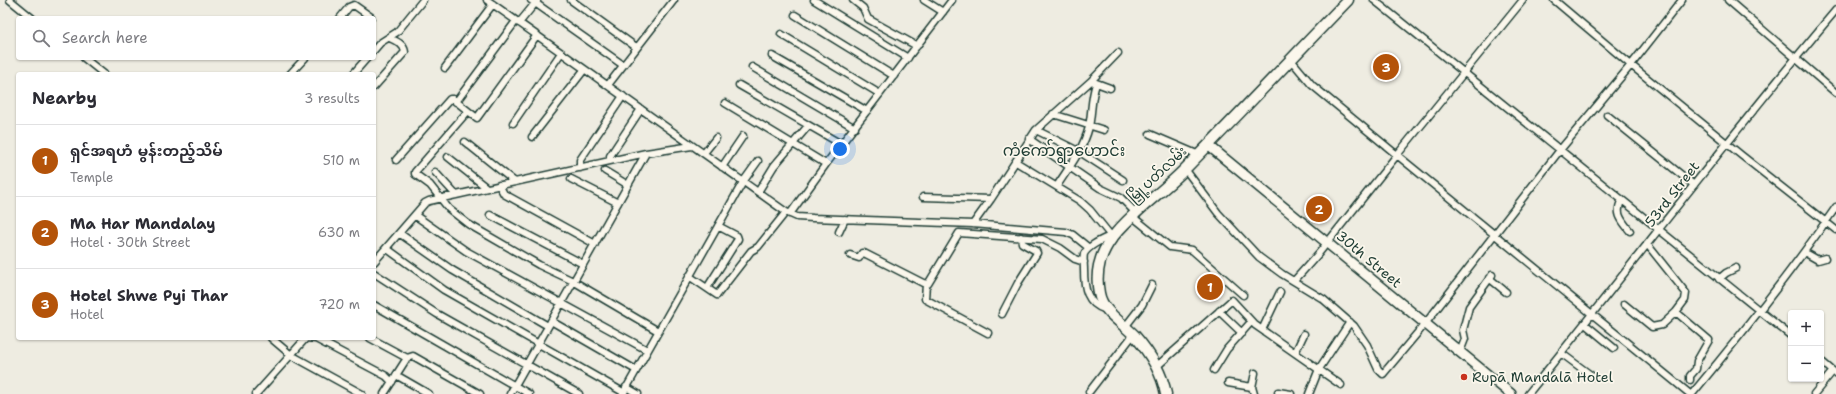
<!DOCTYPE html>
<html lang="en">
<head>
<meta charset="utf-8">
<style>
	:root { --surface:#fff; --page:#f7f7f7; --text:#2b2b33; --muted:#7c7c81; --line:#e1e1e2; --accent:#b45309 }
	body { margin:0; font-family:"Shantell Sans","Noto Sans Myanmar",sans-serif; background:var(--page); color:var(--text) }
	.controls { position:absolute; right:12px; bottom:12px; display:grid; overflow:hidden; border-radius:4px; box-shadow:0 1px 3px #0004 }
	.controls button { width:36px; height:36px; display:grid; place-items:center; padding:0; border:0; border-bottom:1px solid var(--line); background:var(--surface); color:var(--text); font:20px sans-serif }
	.you { position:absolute; left:840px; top:149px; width:14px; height:14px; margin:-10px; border:3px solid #fff; border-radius:50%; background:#1a73e8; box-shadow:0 0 0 6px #1a73e833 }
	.badge { display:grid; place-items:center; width:26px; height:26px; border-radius:50%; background:var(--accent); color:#fff; font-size:13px; font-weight:700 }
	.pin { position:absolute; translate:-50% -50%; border:2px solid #fff; box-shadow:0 1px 4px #0006 }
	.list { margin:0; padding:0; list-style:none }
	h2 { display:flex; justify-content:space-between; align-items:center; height:52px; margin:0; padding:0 16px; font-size:17px }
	h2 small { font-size:13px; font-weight:400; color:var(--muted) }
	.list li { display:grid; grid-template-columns:26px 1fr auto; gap:12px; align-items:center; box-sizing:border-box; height:72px; padding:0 16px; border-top:1px solid var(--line) }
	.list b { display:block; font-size:15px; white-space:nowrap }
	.list p { margin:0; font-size:13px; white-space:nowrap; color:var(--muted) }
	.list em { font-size:13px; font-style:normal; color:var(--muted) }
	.icon { flex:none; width:22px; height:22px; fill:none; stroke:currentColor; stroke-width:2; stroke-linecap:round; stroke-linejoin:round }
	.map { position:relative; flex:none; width:1836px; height:394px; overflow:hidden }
	.search { position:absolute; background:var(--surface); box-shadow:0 1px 3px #0004; left:16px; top:16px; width:360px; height:44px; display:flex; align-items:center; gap:10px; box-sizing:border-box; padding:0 14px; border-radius:4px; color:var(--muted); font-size:15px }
	.panel { position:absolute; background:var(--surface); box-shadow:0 1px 3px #0004; left:16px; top:72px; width:360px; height:268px; border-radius:4px }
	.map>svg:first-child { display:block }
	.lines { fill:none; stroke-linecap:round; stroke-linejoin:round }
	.street-casing { stroke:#1f3d34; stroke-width:9 }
	.secondary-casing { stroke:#1f3d34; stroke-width:12 }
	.primary-casing { stroke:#1f3d34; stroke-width:13 }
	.street { stroke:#fbf7ec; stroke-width:6 }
	.secondary { stroke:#fbf7ec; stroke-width:9 }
	.primary { stroke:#fbf7ec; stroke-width:10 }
	.poi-dot { fill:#c8321e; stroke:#fbf7ec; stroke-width:1.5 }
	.labels { text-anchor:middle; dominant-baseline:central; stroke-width:3.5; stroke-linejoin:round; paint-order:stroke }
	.street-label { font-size:14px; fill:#1f3d34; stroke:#fbf7ec }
	.poi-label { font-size:14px; fill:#1f3d34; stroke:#fbf7ec; text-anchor:start }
	.quarter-label { font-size:16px; fill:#1f3d34; stroke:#fbf7ec }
</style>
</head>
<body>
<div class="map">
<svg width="1836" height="394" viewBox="0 0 1836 394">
	<rect width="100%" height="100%" fill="#eeece1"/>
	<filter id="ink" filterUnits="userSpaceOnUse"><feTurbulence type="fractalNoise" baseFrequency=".025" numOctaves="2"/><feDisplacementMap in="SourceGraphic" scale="8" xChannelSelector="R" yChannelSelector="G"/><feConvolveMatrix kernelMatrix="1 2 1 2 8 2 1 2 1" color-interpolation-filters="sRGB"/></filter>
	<g filter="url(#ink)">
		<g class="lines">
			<g class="street-casing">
				<path id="street" d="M10,0L32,18
					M487,0L786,212L797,217L813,218L973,224L1066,232L1073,235L1089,248
					M531,0L623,65
					M571,0L636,47
					M814,0L908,58
					M853,0L863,8L868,19L917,46
					M924,0L943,12
					M1374,0L1791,336
					M1682,0L1631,65L1741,155L1836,230
					M1728,0L1836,93
					M795,15L894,76
					M340,18L349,7L354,5L371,17
					M519,23L537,1
					M781,34L880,94
					M374,50L380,43L397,32L423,0
					M772,56L867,111
					M84,58L104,74
					M1291,60L1312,85L1397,155L1523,0
					M752,67L855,128
					M445,68L493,4
					M290,74L305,58
					M353,74L367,58
					M1091,81L1118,53
					M608,85L674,0
					M739,85L841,144
					M374,87L405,52C404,44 396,41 390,38
					M1110,88L1091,81L1036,130L1080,152L1123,180
					M456,102L516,21
					M725,103L826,164
					M468,111L415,172V174L430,185L449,209L468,224L539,265L573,281L658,331
					M1053,114L1104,130
					M1607,115L1694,185
					M513,123L561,53
					M1150,134L1199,155
					M532,137L584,70
					M1029,139L1100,188L1121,198L1136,213
					M465,142L515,182
					M704,153L716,138
					M448,157L487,188
					M396,160L450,99H453L477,118L537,35
					M610,161V156L641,109
					M1016,162L1080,201L1090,210L1111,236
					M722,167L743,136
					M580,168V160L623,96
					M1185,169L1218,213L1259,257L1282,274L1323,299L1354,326L1367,345L1378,369L1383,374L1425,324L1560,150L1631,65L1554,0
					M605,171L628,185
					M435,172L456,195
					M571,179L618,203
					M499,185L504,194L595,244
					M1057,186C1069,167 1083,150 1089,127C1092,112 1091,98 1096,84
					M758,192L774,166L808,126
					M923,197L991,199
					M1622,200C1614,213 1622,221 1630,231
					M790,214L826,164L952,0
					M490,215L583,264
					M416,216L466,251L647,350
					M1133,217L1170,247L1192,250L1243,295
					M973,224L991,199L1036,130
					M839,232L845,219
					M399,233L452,270L548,326
					M1647,244L1686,293L1685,300L1676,312L1709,340L1697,361L1696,369L1690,376V380
					M386,248L444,290L623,392
					M1804,252L1818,260L1825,258
					M850,255L859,258L862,253H864L923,283L928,284L959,233L1042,239L1060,248L1075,259L1084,262
					M374,262L425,203L429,201L646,153L692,146
					M374,273L437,314L579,394
					M689,276L717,295L751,251L758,247L786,212
					M1489,278L1506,292
					M1719,279L1726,273L1736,268
					M1294,281L1319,253L1397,155L1690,394
					M926,284L925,299L988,333
					M707,288L738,239L737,236L718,226
					M1624,304L1652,327L1662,325L1676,312
					M374,305L529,394
					M1106,310C1086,304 1084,287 1084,270C1084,265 1083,258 1084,254C1088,245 1104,239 1112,235
					M1219,311L1242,333
					M1002,314L1018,283L1037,253L1036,251L1022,243L1021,237
					M551,321L636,370
					M1585,324L1614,348
					M1125,327L1142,305L1152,285
					M1262,330L1280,292
					M271,338L291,355L362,394
					M306,338L316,339L386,376L392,382
					M370,338L407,358
					M1460,352L1465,339L1463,330L1469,307L1492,275
					M1295,353L1304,334
					M1561,353L1592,376
					M1821,361L1835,373
					M1156,367L1232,300L1255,325L1341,385
					M1214,370L1227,349L1251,322
					M396,375L429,394
					M1228,383L1252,387L1254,394
					M626,387L638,394
					M1252,387L1255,373
					M1089,392L1133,335
					M1278,392L1291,394
					M256,394L306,338
					M384,394L407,358L413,356L480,394
					M510,394L646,153
					M623,394L743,182L758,161
					M1309,394L1319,369L1350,322
					M1528,394C1631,267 1730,135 1836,10
					M1692,394C1742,334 1791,272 1836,207
					M1814,394L1833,371"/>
			</g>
			<g class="secondary-casing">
				<path id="secondary" d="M1208,145L1511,394"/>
			</g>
			<g class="primary-casing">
				<path id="primary" d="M1166,394C1162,373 1149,352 1135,336C1123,323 1102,312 1099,293C1095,273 1100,254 1112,238C1133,211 1163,192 1186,168C1241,112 1294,56 1348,0"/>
			</g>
			<use href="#street" class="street"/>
			<use href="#secondary" class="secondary"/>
			<use href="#primary" class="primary"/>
		</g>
	</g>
	<circle class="poi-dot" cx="1464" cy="377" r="4"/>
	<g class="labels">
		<g class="street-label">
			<text transform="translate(1157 174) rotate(-43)">မြို့ပတ်လမ်း</text>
			<text transform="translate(1672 194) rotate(-52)">53rd Street</text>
			<text transform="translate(1369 259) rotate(40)">30th Street</text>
		</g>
		<g class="poi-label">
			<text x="1472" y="377">Rupā Mandalā Hotel</text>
		</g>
		<g class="quarter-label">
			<text x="1064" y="150">ကံကော်ရွာဟောင်း</text>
		</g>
	</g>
</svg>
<div class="controls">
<button>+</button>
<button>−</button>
</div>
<div class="you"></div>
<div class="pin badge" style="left:1210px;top:287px">1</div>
<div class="pin badge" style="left:1319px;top:209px">2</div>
<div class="pin badge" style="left:1386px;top:67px">3</div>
<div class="search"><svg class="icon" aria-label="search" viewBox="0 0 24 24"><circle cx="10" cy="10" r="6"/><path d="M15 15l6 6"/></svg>Search here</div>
<section class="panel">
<h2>Nearby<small>3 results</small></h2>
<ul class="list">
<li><span class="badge">1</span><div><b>ရှင်အရဟံ မွန်းတည့်သိမ်</b><p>Temple</p></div><em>510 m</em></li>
<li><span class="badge">2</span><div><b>Ma Har Mandalay</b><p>Hotel · 30th Street</p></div><em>630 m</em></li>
<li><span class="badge">3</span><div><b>Hotel Shwe Pyi Thar</b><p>Hotel</p></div><em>720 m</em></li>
</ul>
</section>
</div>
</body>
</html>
